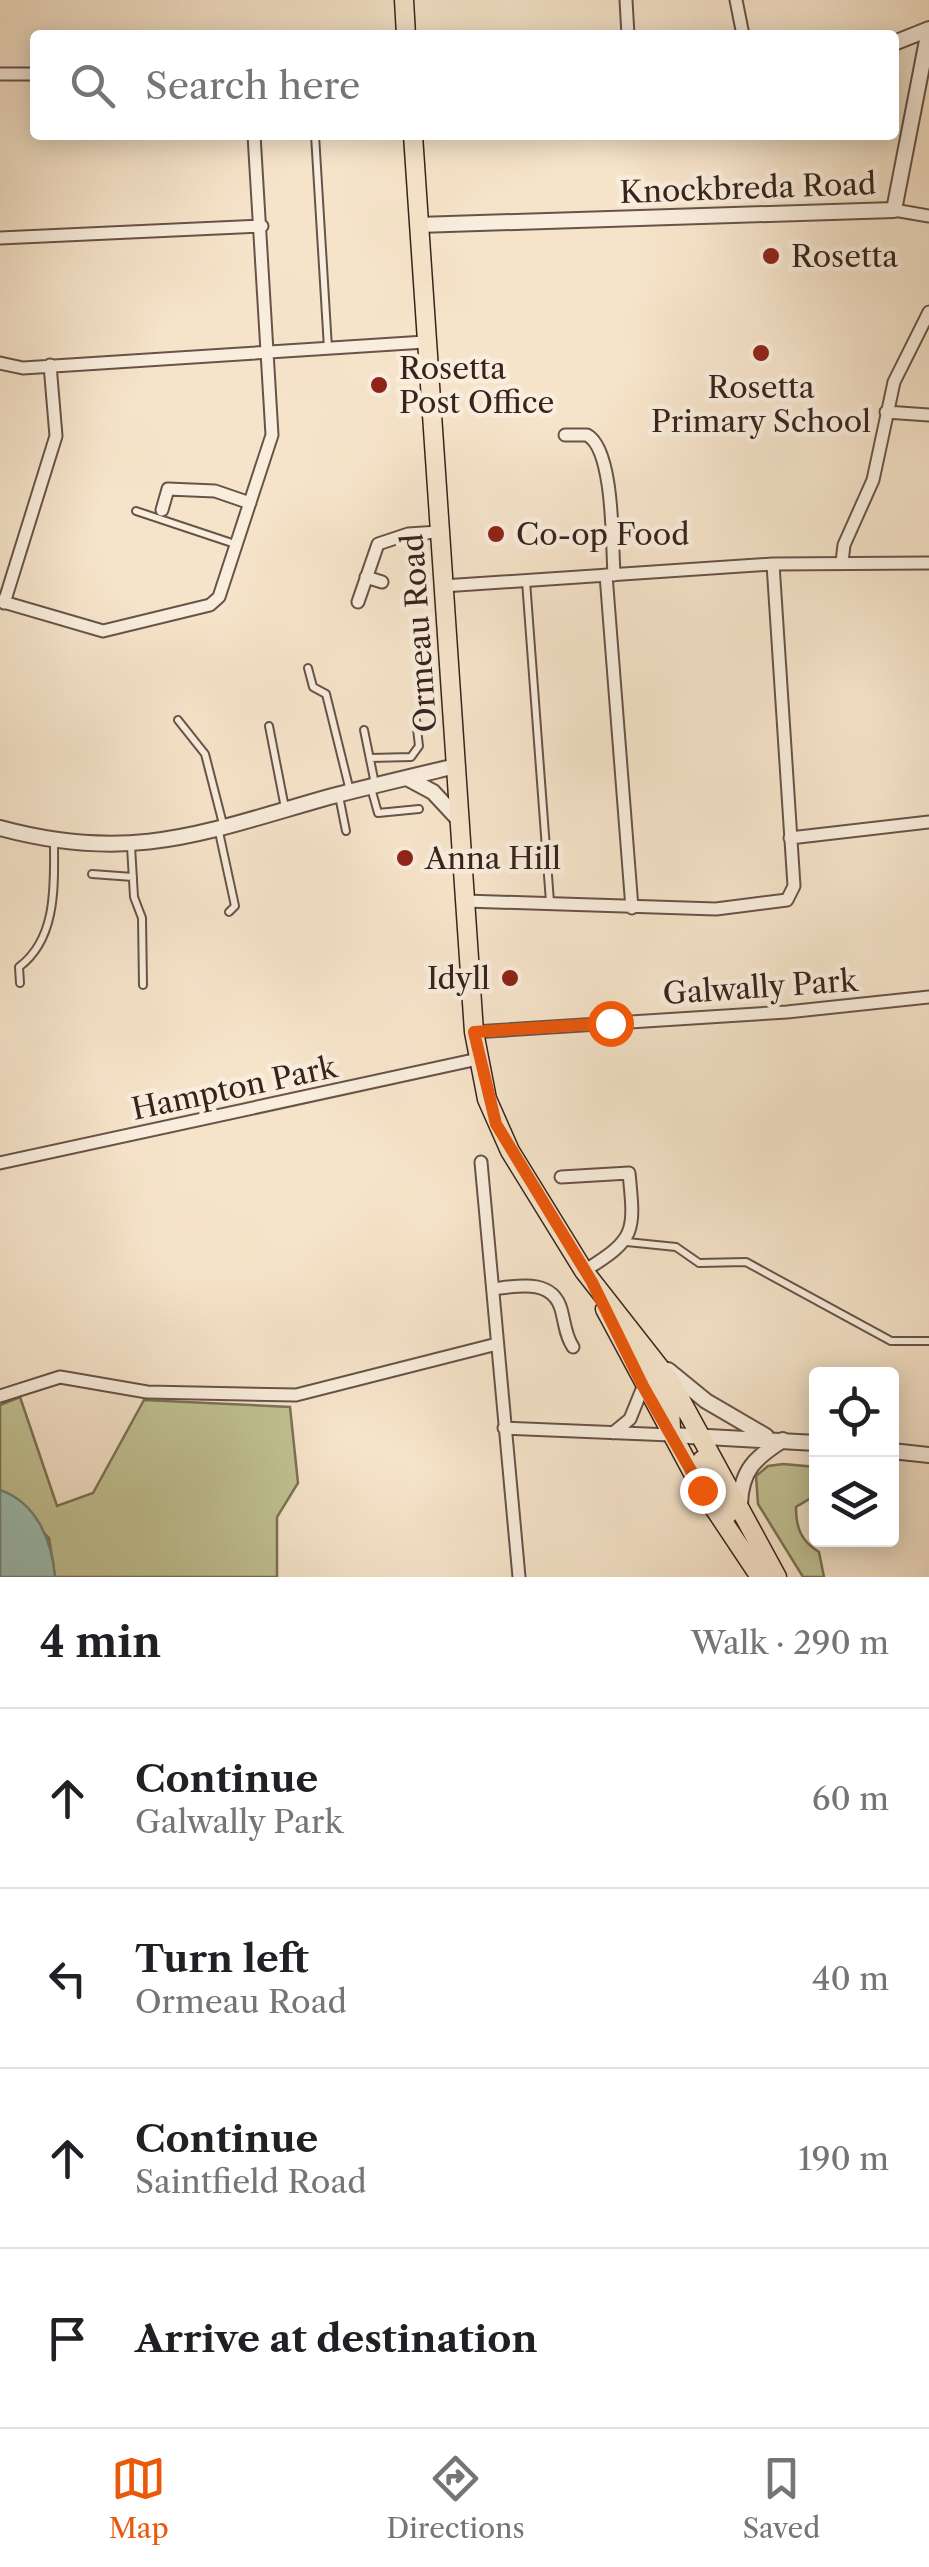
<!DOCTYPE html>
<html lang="en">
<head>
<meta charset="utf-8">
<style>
	:root { --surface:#fff; --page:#f2f2f2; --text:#202124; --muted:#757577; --line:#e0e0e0; --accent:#ea580c }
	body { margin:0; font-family:"Libre Caslon Text",serif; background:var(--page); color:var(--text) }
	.controls { position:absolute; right:30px; bottom:30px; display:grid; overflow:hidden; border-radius:10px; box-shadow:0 5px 25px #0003 }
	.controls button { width:90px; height:90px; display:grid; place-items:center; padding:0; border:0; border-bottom:2px solid var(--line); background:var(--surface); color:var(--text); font:50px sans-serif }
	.stop { position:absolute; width:30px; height:30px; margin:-22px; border:8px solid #ea580c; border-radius:50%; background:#fff }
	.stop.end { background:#ea580c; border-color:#fff; box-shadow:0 2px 10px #0008 }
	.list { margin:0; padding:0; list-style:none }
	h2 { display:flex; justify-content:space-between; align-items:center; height:130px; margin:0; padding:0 40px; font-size:42px }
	h2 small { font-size:32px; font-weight:400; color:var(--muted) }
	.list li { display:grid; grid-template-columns:65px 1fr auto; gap:30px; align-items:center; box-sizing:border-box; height:180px; padding:0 40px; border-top:2px solid var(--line) }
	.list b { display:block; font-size:38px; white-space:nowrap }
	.list p { margin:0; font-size:32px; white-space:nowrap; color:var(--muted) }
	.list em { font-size:32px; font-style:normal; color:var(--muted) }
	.icon { flex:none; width:55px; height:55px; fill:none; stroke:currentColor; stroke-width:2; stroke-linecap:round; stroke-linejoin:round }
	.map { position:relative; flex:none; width:929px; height:1577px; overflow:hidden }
	.search { position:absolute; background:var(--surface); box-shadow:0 5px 25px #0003; left:30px; right:30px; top:30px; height:110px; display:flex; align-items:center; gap:25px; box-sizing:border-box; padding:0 35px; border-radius:10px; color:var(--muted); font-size:38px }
	.sheet { height:850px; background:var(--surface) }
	nav { display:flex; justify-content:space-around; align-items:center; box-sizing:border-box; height:140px; border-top:2px solid var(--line); background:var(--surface); font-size:28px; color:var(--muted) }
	nav a { display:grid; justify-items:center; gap:5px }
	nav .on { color:var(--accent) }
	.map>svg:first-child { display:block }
	.green { fill:#c1c293; stroke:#7c7258; stroke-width:2.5 }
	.water { fill:#9dbfb4; stroke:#758177; stroke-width:2.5 }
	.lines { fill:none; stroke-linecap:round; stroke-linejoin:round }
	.service-casing { stroke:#685348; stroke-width:10 }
	.minor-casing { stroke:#685348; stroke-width:15 }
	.tertiary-casing { stroke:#685348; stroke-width:18 }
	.primary-casing { stroke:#38231c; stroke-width:21 }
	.service { stroke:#f9eddd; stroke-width:6 }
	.minor { stroke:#f9eddd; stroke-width:11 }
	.tertiary { stroke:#f9eddd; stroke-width:14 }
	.primary { stroke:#f6e4ca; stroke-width:18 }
	.route { stroke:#ea580c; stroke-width:12 }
	.poi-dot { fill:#8f2418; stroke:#f9eddd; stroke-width:4 }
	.labels { text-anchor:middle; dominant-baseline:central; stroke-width:9; stroke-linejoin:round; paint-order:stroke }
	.street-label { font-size:30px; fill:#38231c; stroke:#f9eddd }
	.poi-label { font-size:30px; fill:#38231c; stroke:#f9eddd; text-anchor:start }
</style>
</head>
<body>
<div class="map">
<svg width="929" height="1577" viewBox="0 0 929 1577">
	<rect width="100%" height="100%" fill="#f6e4ca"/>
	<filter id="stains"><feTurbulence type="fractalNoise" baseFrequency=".002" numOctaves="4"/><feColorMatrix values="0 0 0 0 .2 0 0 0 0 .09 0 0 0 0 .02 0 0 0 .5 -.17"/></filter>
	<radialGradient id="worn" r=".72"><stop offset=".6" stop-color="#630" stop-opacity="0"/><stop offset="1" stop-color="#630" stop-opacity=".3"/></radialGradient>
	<path class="green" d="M20,1397L57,1506L93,1493L144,1400L290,1407L298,1483L277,1517V1577H55L49,1538L0,1490V1405Z
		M783,1464L816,1467V1495L796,1507C796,1528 801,1541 819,1552L824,1577H803L758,1504L756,1476L768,1466Z"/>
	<path class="water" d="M0,1490C37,1503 52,1541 55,1577H0Z"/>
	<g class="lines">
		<g class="service-casing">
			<path id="service" d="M315,135L328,348
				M136,511L235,544
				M526,581L550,902
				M308,668L313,687L326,694L350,791
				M178,720L205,754L223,824
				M269,726L285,808
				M364,730L375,784
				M370,758L411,757L419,746L416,720
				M371,788L378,813L419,809
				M339,796L346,831
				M219,832L235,906L229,912
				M131,846L134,897L142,918L143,985
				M92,874L133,877
				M20,983L19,967C58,938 54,883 54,840
				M627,1242L676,1247L699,1263L746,1262L891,1341H929"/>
		</g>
		<g class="minor-casing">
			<path id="minor" d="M626,0L628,35
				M736,0L743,35
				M0,74H35
				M894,210L929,216
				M0,238L262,226
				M0,363L23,368L425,342
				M886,412L929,415
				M565,435H587C614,449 612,544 614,575
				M162,510L168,489L215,491L250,503
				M842,562L844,545L873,480L894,382L929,312
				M606,575L632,908
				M366,577L382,582
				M443,586L773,564L929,563
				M0,601L103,631L210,605L219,597L272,435L254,135
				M358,602L378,544L408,534L439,532
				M4,603L56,436L50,365
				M790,838L929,822
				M465,901L716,909L787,900L794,886L773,564
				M474,1032L787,1012L929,997
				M481,1162L519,1577
				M0,1163L478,1059
				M561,1177L629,1173C635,1233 636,1239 584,1271
				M493,1289C517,1286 552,1278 561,1309C565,1323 565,1335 573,1347
				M0,1396L60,1377L147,1392L296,1395L497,1344
				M504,1428L671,1435
				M613,1433L630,1419L643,1387"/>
		</g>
		<g class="tertiary-casing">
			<path id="tertiary" d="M894,43L929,29
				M418,225L894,210L929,30
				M407,778L433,792L460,821
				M0,828C132,864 205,832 329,797C371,786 414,776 456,766
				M668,1370L706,1401L766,1436
				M671,1435L816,1443
				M892,1451L929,1455
				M740,1504C741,1470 756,1457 783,1440"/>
		</g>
		<g class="primary-casing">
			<path id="primary" d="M404,0L406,35
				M413,135L474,1032L487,1099L510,1151L584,1271L671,1382L777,1577
				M605,1309L702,1490L760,1577
				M645,1362L670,1408L671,1429
				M702,1460L728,1514"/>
		</g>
		<use href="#service" class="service"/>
		<use href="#minor" class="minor"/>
		<use href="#tertiary" class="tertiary"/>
		<use href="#primary" class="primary"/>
	</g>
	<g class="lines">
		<path class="route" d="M610,1023L474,1032L496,1124L592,1282L643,1386L702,1490"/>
	</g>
	<g class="poi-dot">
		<circle cx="771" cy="256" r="10"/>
		<circle cx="761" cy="353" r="10"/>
		<circle cx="379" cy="385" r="10"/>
		<circle cx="496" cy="534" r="10"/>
		<circle cx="405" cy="858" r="10"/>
		<circle cx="510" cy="978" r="10"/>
	</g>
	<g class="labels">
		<g class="street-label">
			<text transform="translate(748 188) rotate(-2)">Knockbreda Road</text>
			<text transform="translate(419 633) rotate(-94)">Ormeau Road</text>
			<text transform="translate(760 987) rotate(-4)">Galwally Park</text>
			<text transform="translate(234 1088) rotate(-12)">Hampton Park</text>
		</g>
		<g class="poi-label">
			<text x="791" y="256">Rosetta</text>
			<text x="399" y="368">Rosetta<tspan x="399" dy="34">Post Office</tspan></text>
			<text x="761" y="387" text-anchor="middle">Rosetta<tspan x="761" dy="34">Primary School</tspan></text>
			<text x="516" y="534">Co-op Food</text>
			<text x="425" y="858">Anna Hill</text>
			<text x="490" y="978" text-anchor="end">Idyll</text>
		</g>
	</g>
	<rect width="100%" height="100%" filter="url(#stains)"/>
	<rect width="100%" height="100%" fill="url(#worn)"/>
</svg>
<div class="controls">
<button><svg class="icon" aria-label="locate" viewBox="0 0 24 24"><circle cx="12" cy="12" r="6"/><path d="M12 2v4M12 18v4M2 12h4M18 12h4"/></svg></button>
<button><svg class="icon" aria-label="layers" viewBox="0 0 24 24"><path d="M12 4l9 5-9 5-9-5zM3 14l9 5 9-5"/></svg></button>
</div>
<div class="stop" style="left:610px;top:1023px"></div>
<div class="stop end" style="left:702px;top:1490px"></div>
<div class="search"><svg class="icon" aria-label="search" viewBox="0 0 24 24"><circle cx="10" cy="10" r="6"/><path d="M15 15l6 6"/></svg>Search here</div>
</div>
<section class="sheet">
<h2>4 min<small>Walk · 290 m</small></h2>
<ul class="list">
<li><svg class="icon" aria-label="ahead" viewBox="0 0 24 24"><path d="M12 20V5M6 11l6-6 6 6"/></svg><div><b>Continue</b><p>Galwally Park</p></div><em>60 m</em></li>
<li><svg class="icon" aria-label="left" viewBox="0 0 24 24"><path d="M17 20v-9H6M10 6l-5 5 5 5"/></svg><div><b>Turn left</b><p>Ormeau Road</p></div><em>40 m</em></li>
<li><svg class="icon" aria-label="ahead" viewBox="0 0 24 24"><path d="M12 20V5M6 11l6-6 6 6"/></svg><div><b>Continue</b><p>Saintfield Road</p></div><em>190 m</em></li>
<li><svg class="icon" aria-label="arrive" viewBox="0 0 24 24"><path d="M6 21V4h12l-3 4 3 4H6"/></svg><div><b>Arrive at destination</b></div></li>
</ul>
</section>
<nav>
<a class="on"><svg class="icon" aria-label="map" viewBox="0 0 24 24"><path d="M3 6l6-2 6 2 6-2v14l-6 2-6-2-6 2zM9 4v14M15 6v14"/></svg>Map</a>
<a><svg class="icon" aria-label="directions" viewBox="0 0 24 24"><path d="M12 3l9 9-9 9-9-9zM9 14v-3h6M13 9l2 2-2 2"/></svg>Directions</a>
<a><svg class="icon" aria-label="saved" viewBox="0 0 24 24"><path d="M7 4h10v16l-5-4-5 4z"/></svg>Saved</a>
</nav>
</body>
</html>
